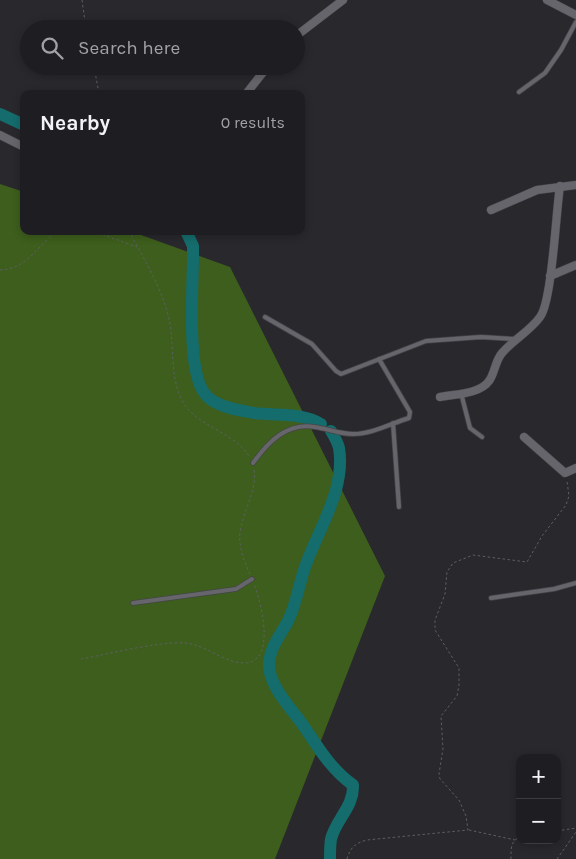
<!DOCTYPE html>
<html lang="en">
<head>
<meta charset="utf-8">
<style>
	:root { --surface:#1e1e22; --page:#2b2b2f; --text:#f1f3f6; --muted:#a1a2a5; --line:#3c3c40 }
	body { margin:0; font-family:Karla,sans-serif; background:var(--page); color:var(--text) }
	.controls { position:absolute; right:15px; bottom:15px; display:grid; overflow:hidden; border-radius:10px; box-shadow:0 2px 8px #0003 }
	.controls button { width:45px; height:45px; display:grid; place-items:center; padding:0; border:0; border-bottom:1px solid var(--line); background:var(--surface); color:var(--text); font:25px sans-serif }
	.list { margin:0; padding:0; list-style:none }
	h2 { display:flex; justify-content:space-between; align-items:center; height:65px; margin:0; padding:0 20px; font-size:21px }
	h2 small { font-size:16px; font-weight:400; color:var(--muted) }
	.icon { flex:none; width:28px; height:28px; fill:none; stroke:currentColor; stroke-width:2; stroke-linecap:round; stroke-linejoin:round }
	.map { position:relative; flex:none; width:576px; height:859px; overflow:hidden }
	.search { position:absolute; background:var(--surface); box-shadow:0 2px 8px #0003; left:20px; top:20px; width:285px; height:55px; display:flex; align-items:center; gap:12px; box-sizing:border-box; padding:0 18px; border-radius:28px; color:var(--muted); font-size:19px }
	.panel { position:absolute; background:var(--surface); box-shadow:0 2px 8px #0003; left:20px; top:90px; width:285px; height:145px; border-radius:10px }
	.map>svg:first-child { display:block }
	.forest { fill:#3d5e1c }
	.lines { fill:none; stroke-linecap:round; stroke-linejoin:round }
	.river { stroke:#156c6c; stroke-width:12 }
	.lane-casing { stroke:#454548; stroke-width:5.5 }
	.street-casing { stroke:#454548; stroke-width:9 }
	.path { stroke:#5e5e63; stroke-width:1; stroke-dasharray:2.5 2.5; stroke-linecap:butt }
	.lane { stroke:#66656b; stroke-width:4 }
	.street { stroke:#66656b; stroke-width:8 }
</style>
</head>
<body>
<div class="map">
<svg width="576" height="859" viewBox="0 0 576 859">
	<rect width="100%" height="100%" fill="#28282d"/>
	<path class="forest" d="M0,184L24,192V231H130L230,267L385,576L275,859H0Z"/>
	<g class="lines">
		<path class="river" d="M0,114L24,125
			M186,231L193,246C194,279 185,369 205,394C215,407 239,410 254,413C276,416 302,412 321,424
			M330,859C330,853 330,845 331,839C336,819 354,807 353,785C332,770 319,749 305,728C293,710 270,688 269,666C269,648 280,636 288,621C296,605 299,584 305,567C318,530 346,489 339,448C338,443 334,436 331,431"/>
		<g class="lane-casing">
			<path id="lane" d="M519,92L545,73L561,50L576,22
				M265,317L312,344L336,371L341,374L426,341L481,337L514,339
				M461,393L470,428L482,437
				M393,423L399,507
				M253,463C268,442 287,422 315,427C328,429 341,434 353,434C372,434 392,423 409,418L410,412L379,359
				M491,598L554,589L576,583
				M133,603L236,589L252,579"/>
		</g>
		<g class="street-casing">
			<path id="street" d="M547,0L576,15
				M296,36L343,0
				M246,94L268,66
				M0,135L24,147
				M491,210L537,190L576,185
				M550,276L576,265
				M440,397C455,394 480,394 489,381C495,373 495,361 502,353C513,340 530,331 540,317C552,302 556,211 560,186
				M524,437L565,473L576,468"/>
		</g>
		<path class="path" d="M82,0L86,29
			M94,66L99,94
			M93,231L137,247
			M129,231C144,259 162,288 169,319C175,346 169,377 183,402C197,427 236,432 250,458
			M0,270C28,269 37,245 58,231
			M250,574C243,559 237,543 241,527C245,508 257,489 254,469
			M81,659C109,654 159,641 186,643C204,645 218,658 236,662C279,672 262,604 254,584
			M469,830L515,840
			M557,831L576,828
			M347,859C350,848 355,843 367,840L468,830L466,816L459,800L440,779L439,774L443,749L441,716L457,696L459,685V668L435,630V620L445,594L447,572L453,563L473,555L527,562L542,536L566,505L569,496L567,481
			M511,859C511,850 510,841 520,837
			M557,859L576,832"/>
		<use href="#lane" class="lane"/>
		<use href="#street" class="street"/>
	</g>
</svg>
<div class="controls">
<button>+</button>
<button>−</button>
</div>
<div class="search"><svg class="icon" aria-label="search" viewBox="0 0 24 24"><circle cx="10" cy="10" r="6"/><path d="M15 15l6 6"/></svg>Search here</div>
<section class="panel">
<h2>Nearby<small>0 results</small></h2>
<ul class="list">
</ul>
</section>
</div>
</body>
</html>
